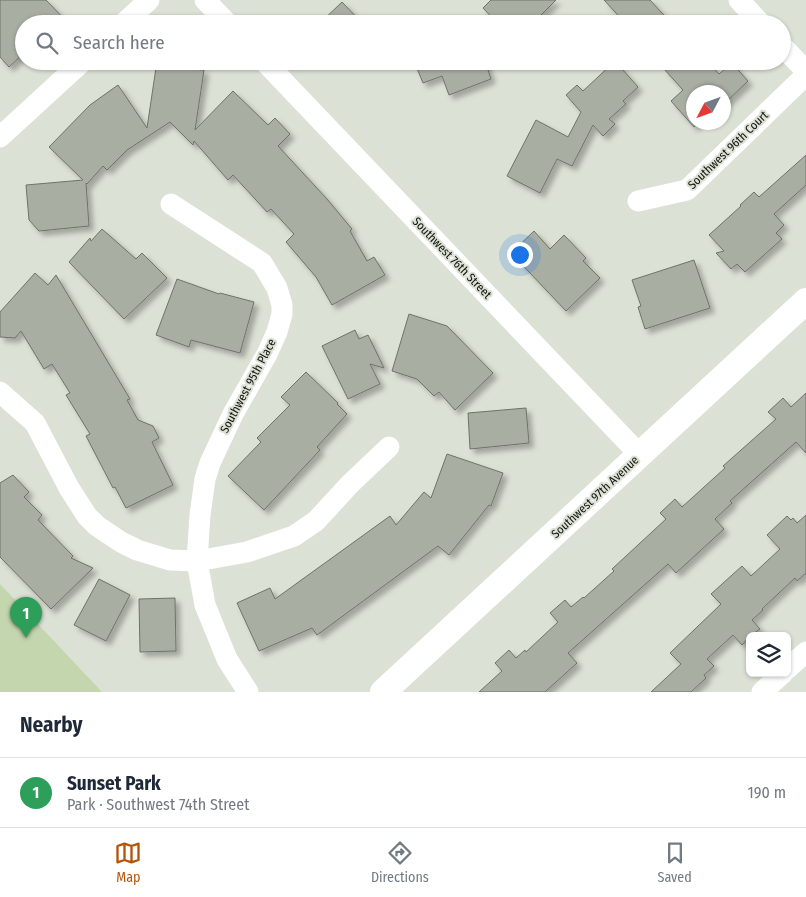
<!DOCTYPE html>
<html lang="en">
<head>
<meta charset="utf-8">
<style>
	:root { --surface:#fff; --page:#f2f2f3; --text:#1f2937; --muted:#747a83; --line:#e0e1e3; --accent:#b45309 }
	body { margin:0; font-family:"Fira Sans Condensed",sans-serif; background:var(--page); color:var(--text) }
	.controls { position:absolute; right:15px; bottom:15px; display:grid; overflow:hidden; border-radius:8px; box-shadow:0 1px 4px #0004 }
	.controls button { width:45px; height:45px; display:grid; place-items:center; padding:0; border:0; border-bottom:1px solid var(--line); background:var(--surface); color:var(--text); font:25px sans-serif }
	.compass { position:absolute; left:686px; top:85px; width:45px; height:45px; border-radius:50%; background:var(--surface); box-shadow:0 1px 4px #0004; rotate:229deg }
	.you { position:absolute; left:519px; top:254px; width:18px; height:18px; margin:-12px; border:4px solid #fff; border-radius:50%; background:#1a73e8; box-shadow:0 0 0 8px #1a73e833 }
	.badge { display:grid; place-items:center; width:32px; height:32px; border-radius:50%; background:var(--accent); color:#fff; font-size:16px; font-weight:700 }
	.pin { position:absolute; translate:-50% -41px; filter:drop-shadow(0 1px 2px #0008) }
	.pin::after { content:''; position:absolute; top:26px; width:18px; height:15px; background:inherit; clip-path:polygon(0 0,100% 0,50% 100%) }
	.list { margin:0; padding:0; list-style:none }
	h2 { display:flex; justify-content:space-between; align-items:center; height:65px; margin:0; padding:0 20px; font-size:21px }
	h2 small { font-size:16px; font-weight:400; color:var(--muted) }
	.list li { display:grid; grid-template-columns:32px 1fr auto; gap:15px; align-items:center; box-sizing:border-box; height:70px; padding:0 20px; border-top:1px solid var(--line) }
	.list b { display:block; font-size:19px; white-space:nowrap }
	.list p { margin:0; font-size:16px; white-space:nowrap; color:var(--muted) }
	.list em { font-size:16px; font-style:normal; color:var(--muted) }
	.icon { flex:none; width:28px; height:28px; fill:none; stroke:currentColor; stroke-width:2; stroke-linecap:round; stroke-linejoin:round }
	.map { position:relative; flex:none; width:806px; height:692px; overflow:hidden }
	.search { position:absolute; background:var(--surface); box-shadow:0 1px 4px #0004; left:15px; right:15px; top:15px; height:55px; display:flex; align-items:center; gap:12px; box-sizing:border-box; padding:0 18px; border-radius:28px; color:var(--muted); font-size:19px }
	.sheet { height:135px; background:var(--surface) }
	nav { display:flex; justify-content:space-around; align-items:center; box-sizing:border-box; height:70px; border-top:1px solid var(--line); background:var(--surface); font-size:14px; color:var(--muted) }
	nav a { display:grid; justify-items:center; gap:2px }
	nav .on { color:var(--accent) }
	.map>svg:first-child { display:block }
	.green { fill:#c4d6ae }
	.building { fill:#a9aea3; stroke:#6e7368; filter:url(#shadow) }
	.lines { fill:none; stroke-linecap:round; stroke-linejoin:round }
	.minor { stroke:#fff; stroke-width:21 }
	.tertiary { stroke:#fff; stroke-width:26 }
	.labels { text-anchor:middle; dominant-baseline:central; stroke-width:4; stroke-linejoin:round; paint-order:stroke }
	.street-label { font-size:12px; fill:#0f110d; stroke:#dce1d5 }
</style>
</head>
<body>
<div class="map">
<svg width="806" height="692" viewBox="0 0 806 692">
	<defs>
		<filter id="shadow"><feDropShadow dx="4.5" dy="4.5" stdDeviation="2.5" flood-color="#0004"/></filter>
	</defs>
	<rect width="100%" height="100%" fill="#dce1d5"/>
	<path class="green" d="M0,584L102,692H0Z"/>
	<path class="building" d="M0,0H46L69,24H24V53L9,67L0,57Z
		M491,0H556L532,24H498L483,8Z
		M604,0H650L672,24H626Z
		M342,2L363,24H319Z
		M157,61L194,66L193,69L204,70L195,130L233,91L268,125L275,118L290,134L278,146L327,199L352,229L350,231L367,261L374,257L385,275L332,305L316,277L286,242L294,234L271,209L267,212L233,175L228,180L194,141L193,145L170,122L127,150L107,170L103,166L87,184L86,183L89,226L39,231L29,220L26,185L83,180L49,147L90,105L118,85L147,128Z
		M414,61H485L491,79L449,95L442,76L423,83Z
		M615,61L638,87L623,101L626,104L609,119L615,124L603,136L593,125L572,166L557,159L540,193L507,176L536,120L568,137L581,112L566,95L577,85L583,91Z
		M673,61H707L719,74L732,63L748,81L724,104V92H694V122H699L694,127L671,101L683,90L664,69Z
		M806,155V185L774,214L784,225L776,233L782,239L745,272L737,264L731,269L716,253L724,251L709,235L741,206L740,205L754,192L759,197Z
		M102,229L136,259L142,253L167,278L124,319L69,262L90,238L91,241Z
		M534,231L550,249L564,235L586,258L583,261L600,278L566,311L511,253Z
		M694,260L710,308L645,329L638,307L641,306L632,280Z
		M35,273L48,285L56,275L130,399L127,400L138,420L153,426L159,438L152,442L173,485L126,508L115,487L113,488L86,436L90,434L66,395L70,393L52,364L44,369L21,331L15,338L0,337V312Z
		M177,279L219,294L220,293L254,302L240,353L191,340L189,347L156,335Z
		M409,314L447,326L493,373L455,410L439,392L434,396L417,379L392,371Z
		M355,330L359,339L368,335L384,368L370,364L380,384L348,399L322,346Z
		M306,372L338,403L337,404L347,414L317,447L320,450L264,510L228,476L261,442L257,438L290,405L281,397Z
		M806,393V453L796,442L730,501L732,503L715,519L724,529L676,573L668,564L568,653L577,663L545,692H479L502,671L495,663L509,650L516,658L525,650L526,652L558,622L550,613L565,600L571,607L583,597L584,598L614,571L612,569L666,519L660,513L675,499L682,507L725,468L723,466L776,419L768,412L783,398L791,407Z
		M526,408L529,443L470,449L468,413Z
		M447,454L503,473L491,506L489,505L449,555L438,546L317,635L312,628L259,651L237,603L270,588L275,599L390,516L396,525L424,492L431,498Z
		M13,475L29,492L24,497L42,515L38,520L73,556L71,558L93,568L51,609L0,557V483Z
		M806,515V573L797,581L795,578L762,609L763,610L752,620L760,629L750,636L742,645L733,635L707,659L714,666L704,675L706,678L691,692H651L681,664L670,653L721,604L711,594L742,566L751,576L780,549L767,535L787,516L791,520L793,518L797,523Z
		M99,579L130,595L106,641L74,625Z
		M175,598L176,651L140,652L139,599Z"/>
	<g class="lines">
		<path class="minor" d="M205,0L228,24
			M739,0L761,24
			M123,24L149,0
			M782,46L806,71
			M264,61L640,455
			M0,137L83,61
			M638,201L687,190L806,75
			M171,204L262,263L277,288L282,305V314L277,332L267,354L233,414L210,463L205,479L200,515L197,561L205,605L227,659L248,692
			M0,392L35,423L69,488L87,516L97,526L121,542L137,550L170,560L197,561L247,552L294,536L316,521L350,484L389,447
			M787,669L806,652
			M762,692L783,673"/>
		<path class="tertiary" d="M383,692L806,301"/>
	</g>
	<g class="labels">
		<g class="street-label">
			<text transform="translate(728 150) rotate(-44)">Southwest 96th Court</text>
			<text transform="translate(452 258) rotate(46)">Southwest 76th Street</text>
			<text transform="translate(248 386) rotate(-62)">Southwest 95th Place</text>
			<text transform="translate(595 497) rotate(-43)">Southwest 97th Avenue</text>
		</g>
	</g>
</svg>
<div class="controls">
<button><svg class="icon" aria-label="layers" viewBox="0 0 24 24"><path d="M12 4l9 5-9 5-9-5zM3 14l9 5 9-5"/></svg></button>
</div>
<svg class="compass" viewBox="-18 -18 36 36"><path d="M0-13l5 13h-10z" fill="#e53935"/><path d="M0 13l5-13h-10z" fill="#747a83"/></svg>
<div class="you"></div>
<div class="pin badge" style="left:26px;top:638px;background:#2e9e5b">1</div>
<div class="search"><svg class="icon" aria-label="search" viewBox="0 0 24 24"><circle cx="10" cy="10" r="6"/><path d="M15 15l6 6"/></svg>Search here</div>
</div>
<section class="sheet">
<h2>Nearby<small></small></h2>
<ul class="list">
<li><span class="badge" style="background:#2e9e5b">1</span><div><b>Sunset Park</b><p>Park · Southwest 74th Street</p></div><em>190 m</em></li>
</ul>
</section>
<nav>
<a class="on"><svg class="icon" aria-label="map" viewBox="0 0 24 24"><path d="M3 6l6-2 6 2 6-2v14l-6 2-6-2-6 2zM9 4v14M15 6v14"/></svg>Map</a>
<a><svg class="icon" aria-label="directions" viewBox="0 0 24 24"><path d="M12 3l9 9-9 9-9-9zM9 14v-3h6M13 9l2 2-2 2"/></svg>Directions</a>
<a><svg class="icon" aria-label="saved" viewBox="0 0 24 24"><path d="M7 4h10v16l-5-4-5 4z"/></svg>Saved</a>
</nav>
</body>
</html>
